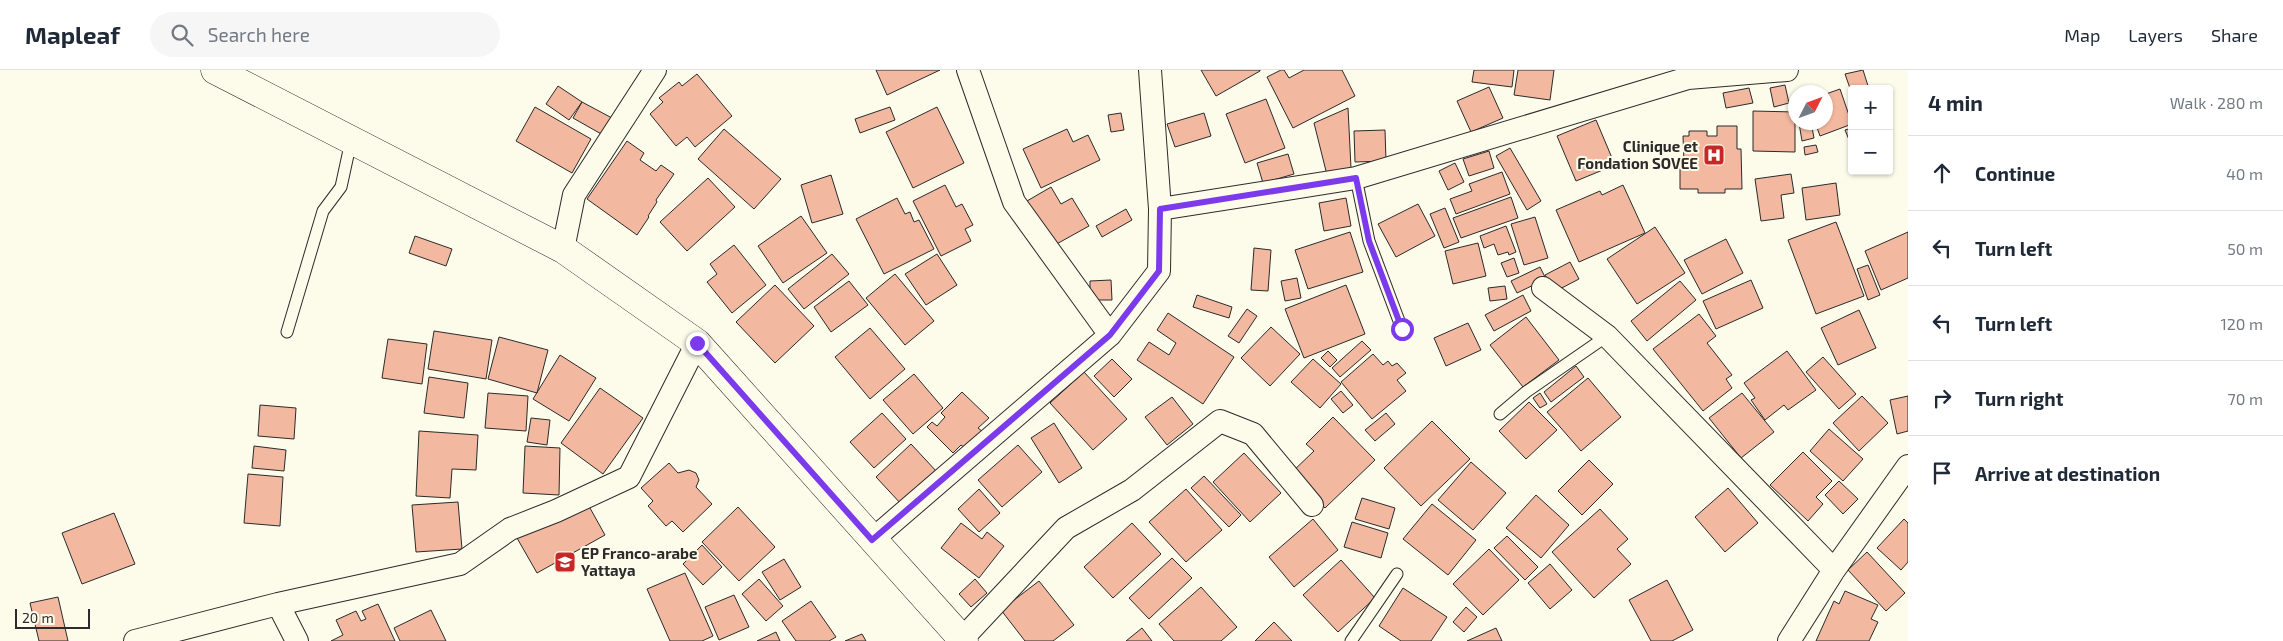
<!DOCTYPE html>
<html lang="en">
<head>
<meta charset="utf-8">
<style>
	:root { --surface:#fff; --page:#f6f6f7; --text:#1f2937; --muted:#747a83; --line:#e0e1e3 }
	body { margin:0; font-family:"Exo 2",sans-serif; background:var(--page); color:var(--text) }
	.controls { position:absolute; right:15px; top:15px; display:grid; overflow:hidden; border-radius:5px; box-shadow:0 1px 4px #0004 }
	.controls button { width:45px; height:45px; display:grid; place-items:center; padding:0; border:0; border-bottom:1px solid var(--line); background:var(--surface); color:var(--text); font:25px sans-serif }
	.compass { position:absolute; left:1788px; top:15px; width:45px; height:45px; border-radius:50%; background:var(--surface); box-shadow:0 1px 4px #0004; rotate:48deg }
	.scale { position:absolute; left:15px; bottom:12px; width:75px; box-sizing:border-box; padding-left:5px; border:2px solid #2b2b2b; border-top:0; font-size:14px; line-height:18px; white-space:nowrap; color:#2b2b2b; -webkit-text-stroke:4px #fdfbea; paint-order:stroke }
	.stop { position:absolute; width:15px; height:15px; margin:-11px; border:4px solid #7c3aed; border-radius:50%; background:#fff }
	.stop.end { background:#7c3aed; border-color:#fff; box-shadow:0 1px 5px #0008 }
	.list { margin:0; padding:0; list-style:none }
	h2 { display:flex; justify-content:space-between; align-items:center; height:65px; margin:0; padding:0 20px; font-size:21px }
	h2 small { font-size:16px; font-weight:400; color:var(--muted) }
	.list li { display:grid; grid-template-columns:32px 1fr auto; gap:15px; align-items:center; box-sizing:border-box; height:75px; padding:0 20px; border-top:1px solid var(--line) }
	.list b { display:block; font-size:19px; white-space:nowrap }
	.list em { font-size:16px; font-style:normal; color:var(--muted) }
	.icon { flex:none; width:28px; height:28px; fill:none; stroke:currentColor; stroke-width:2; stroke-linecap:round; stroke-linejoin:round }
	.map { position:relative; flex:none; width:1908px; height:571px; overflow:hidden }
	header { display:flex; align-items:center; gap:30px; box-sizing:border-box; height:70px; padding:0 25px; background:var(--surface); border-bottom:1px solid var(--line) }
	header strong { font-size:24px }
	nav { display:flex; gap:28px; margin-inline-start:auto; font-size:18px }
	.search { width:350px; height:45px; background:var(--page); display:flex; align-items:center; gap:12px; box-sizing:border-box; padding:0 18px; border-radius:28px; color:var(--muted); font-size:19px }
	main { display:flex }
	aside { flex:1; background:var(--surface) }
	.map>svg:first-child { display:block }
	.building { fill:#f2b8a0; stroke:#2b2b2b }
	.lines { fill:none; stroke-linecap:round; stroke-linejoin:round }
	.lane-casing { stroke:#2b2b2b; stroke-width:13 }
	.street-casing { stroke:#2b2b2b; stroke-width:24 }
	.primary-casing { stroke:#2b2b2b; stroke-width:29 }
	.lane { stroke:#fdfbea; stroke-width:11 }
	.street { stroke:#fdfbea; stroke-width:22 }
	.primary { stroke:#fdfbea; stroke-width:28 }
	.route { stroke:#7c3aed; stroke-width:6 }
	.labels { text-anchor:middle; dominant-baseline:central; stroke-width:4; stroke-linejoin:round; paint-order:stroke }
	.poi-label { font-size:15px; font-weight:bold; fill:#2b2b2b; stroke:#fdfbea; text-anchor:end }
</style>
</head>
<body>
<header>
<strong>Mapleaf</strong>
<div class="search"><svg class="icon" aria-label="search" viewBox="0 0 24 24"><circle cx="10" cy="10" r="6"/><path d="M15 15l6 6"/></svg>Search here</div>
<nav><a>Map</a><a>Layers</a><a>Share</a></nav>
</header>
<main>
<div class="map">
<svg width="1908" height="571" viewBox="0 0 1908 571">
	<rect width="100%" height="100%" fill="#fdfbea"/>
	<path class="building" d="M876,0H940L887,25Z
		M1201,0H1260V1L1216,26Z
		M1281,0H1284L1289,8L1304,0H1342L1355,26L1293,58L1267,7Z
		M1474,0H1514L1512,17L1472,12Z
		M1518,0H1554L1550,30L1514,25Z
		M1863,0L1869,19H1852V24L1845,4Z
		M697,4L732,46L695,77L687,67L676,76L650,44L663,32L659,28L679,12L682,16Z
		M1785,15L1789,33L1774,37L1770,18Z
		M558,16L582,32L569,50L546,34Z
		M1489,17L1503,48L1471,62L1457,31Z
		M1749,18L1753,33L1726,38L1723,23Z
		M1840,19L1852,54L1820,66L1815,52H1826V24Z
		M1266,29L1285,78L1245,93L1226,44Z
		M582,32L612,48L603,65L573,48Z
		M535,37L591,69L572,103L516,71Z
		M890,37L895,50L860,63L855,49Z
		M937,37L964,93L913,118L886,62Z
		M1348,38L1351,98L1327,105L1314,53Z
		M1753,41L1795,42V82L1753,81Z
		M1121,43L1124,60L1111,62L1108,45Z
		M1204,43L1211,66L1175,77L1167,54Z
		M1596,50L1615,95L1576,111L1557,66Z
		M1811,52L1814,68L1802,71L1799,53Z
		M1717,56H1737V79H1741L1742,119H1725V123H1698V119H1680V93H1684L1683,66H1689V61H1707V66H1717Z
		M1852,58V77L1845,60Z
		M724,59L781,109L754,139L698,89Z
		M1067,59L1073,72L1088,65L1100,90L1041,118L1023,79Z
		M1385,60L1386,91L1355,92L1354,61Z
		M627,71L644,83L640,90L656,101L661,95L674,104L656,130L657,132L648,146L649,147L637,165L587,129Z
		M1816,75L1818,82L1805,85L1804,77Z
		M1510,78L1541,131L1527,140L1496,86Z
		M1489,81L1494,98L1469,106L1463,89Z
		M1288,84L1294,104L1263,113L1257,93Z
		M1455,93L1464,112L1448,120L1439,101Z
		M1502,102L1510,124L1456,144L1450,129L1472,121L1469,114Z
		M1791,104L1794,123L1781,125L1784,148L1761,151L1755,109Z
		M831,105L843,144L812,153L801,115Z
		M708,108L735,137L687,181L660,152Z
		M1836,113L1840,145L1806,150L1802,118Z
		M945,115L956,137L962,134L973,155L965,159L971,171L941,186L913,131Z
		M1623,115L1645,163L1579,192L1556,140L1600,121L1602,125Z
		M1051,117L1061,134L1072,128L1089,156L1053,176L1027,131Z
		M1511,127L1518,148L1461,168L1453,148Z
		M897,128L905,144L910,142L914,152L919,150L934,179L884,204L856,149Z
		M1346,128L1351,156L1324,161L1319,133Z
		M1418,134L1435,166L1396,187L1378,154Z
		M1445,138L1459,172L1444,178L1430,144Z
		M1126,139L1132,150L1102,167L1096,156Z
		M801,146L827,183L783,213L758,176Z
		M1535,147L1548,188L1524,195L1511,154Z
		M1836,152L1864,226L1816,244L1788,170Z
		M1506,156L1516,182L1509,185L1508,182L1498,185L1494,174L1484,178L1480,166Z
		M1655,157L1685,203L1637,234L1607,189Z
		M1350,162L1363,202L1308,219L1295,180Z
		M1908,162V208L1881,220L1865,181Z
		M415,166L452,179L446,196L409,183Z
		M1726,169L1743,203L1702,224L1684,190Z
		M1478,173L1486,206L1453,214L1445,181Z
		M734,175L766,215L732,243L707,212L717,204L710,194Z
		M1254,178L1271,180L1268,221L1251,220Z
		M832,184L849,204L804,239L788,219Z
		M937,184L957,215L926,235L905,204Z
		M1514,188L1519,203L1507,207L1501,193Z
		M1570,192L1579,209L1554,222L1545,205Z
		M1868,195L1880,225L1868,230L1857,199Z
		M1540,197L1546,209L1517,223L1511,211Z
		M895,204L934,251L905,275L866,228Z
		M1297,208L1301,228L1285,231L1281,211Z
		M1111,210L1112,230H1090V211Z
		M1751,210L1763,238L1716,259L1703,231Z
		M849,211L868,235L831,262L814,237Z
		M1680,211L1696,230L1647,271L1631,251Z
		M775,215L814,256L775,293L736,252Z
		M1346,215L1365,264L1304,288L1285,239Z
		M1505,216L1507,229L1490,231L1488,218Z
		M1197,225L1232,237L1229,248L1193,237Z
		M1523,225L1531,241L1494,261L1485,245Z
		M1247,239L1257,246L1239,273L1228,266Z
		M1859,240L1876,278L1838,295L1821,258Z
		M1168,243L1234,287L1203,334L1137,290L1149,272L1169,285L1176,273L1157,260Z
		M1699,244L1716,266L1707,273L1732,305L1726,309L1732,318L1703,341L1653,279Z
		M1526,247L1559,290L1523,317L1490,275Z
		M1468,253L1481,280L1446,296L1434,268Z
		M1271,257L1300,284L1270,316L1241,288Z
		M870,258L905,299L870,329L835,287Z
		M434,261L492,270L486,309L428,299Z
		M499,267L548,280L537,323L488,309Z
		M388,269L427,274L422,314L382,308Z
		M1362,271L1371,280L1340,307L1332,298Z
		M1328,281L1337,290L1330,297L1321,288Z
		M1787,281L1816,320L1788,340L1784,335L1765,350L1751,330L1755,328L1744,313Z
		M1373,284L1383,295L1388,291L1392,296L1397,293L1406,303L1397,310L1406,321L1372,349L1341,312Z
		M560,285L596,308L569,351L533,329Z
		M1823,287L1856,324L1839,339L1806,302Z
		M1112,289L1132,309L1114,327L1094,306Z
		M1313,289L1341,314L1320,338L1291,312Z
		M1576,296L1584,307L1551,332L1544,322Z
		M1084,302L1127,349L1093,380L1050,333Z
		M914,304L943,338L913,364L883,330Z
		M429,307L468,313L464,348L424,343Z
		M1588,308L1621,347L1581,381L1547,342Z
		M600,318L643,348L603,404L561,373Z
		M1341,321L1353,335L1343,343L1331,329Z
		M962,322L989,348L978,358L983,362L966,379L961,375L953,383L927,357L932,352L937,356L945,347L941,343Z
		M488,323L528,326L526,361L485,358Z
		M1540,323L1547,334L1540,338L1533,328Z
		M1742,323L1774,362L1741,388L1709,348Z
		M1862,326L1888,353L1859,381L1833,353Z
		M1908,326V361L1897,364L1890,330Z
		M1172,327L1193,354L1167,375L1145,347Z
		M1529,332L1557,360L1526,389L1499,361Z
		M260,335L296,338L294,369L258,366Z
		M882,343L906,369L874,398L850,372Z
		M1386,343L1395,354L1375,371L1365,360Z
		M1333,347L1375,390L1325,438L1291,403L1314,381L1306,374Z
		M531,348L550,350L547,375L527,372Z
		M1432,351L1470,389L1421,436L1384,398Z
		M1054,353L1082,398L1059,413L1031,368Z
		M1829,359L1863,389L1843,411L1810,381Z
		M419,361L478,365L476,400L452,399L450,428L416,426Z
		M911,374L937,402L902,435L876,407Z
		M1018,375L1042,402L1002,437L978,410Z
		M254,376L286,380L284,401L252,398Z
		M525,376L560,378L559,425L523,423Z
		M1803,382L1832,411L1816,427L1823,434L1808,451L1770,415Z
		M1244,383L1281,423L1250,452L1213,412Z
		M1589,390L1613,414L1582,445L1558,421Z
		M1471,392L1506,423L1473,460L1438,430Z
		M669,393L678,403L689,400L696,403L699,410L696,417L712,434L683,462L672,451L666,456L648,436L653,431L641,418Z
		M248,404L283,407L280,456L244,453Z
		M1204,406L1241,445L1229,457L1191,418Z
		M1839,411L1858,429L1843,444L1825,425Z
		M1728,418L1758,453L1725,482L1695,447Z
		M979,419L1000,443L979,462L958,439Z
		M1186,419L1222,460L1186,492L1149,452Z
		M1536,425L1569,455L1541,488L1506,458Z
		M1362,428L1395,438L1389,459L1355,449Z
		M585,429L605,465L537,503L517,468Z
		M458,432L462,479L416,482L412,435Z
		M1432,434L1476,470L1448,505L1403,469Z
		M738,437L775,477L739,511L702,472Z
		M1600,439L1628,469L1617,479L1631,494L1594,528L1552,482Z
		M114,443L135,494L82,514L62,463Z
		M1313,449L1338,480L1294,517L1269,487Z
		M1904,449L1908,453V492L1901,500L1877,478Z
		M1352,452L1388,463L1381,488L1344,477Z
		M961,453L982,469L987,462L1004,476L979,508L941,478Z
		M1132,453L1161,484L1113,528L1084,497Z
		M1507,466L1538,497L1525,510L1494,478Z
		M702,475L722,497L703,515L683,494Z
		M1489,479L1519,510L1483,545L1453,514Z
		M1867,482L1905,523L1886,541L1848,500Z
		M1172,488L1192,508L1149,549L1129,528Z
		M784,489L801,517L780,530L762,502Z
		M1341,490L1375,528L1338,562L1303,525Z
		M1550,494L1572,520L1550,539L1528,513Z
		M685,503L713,566L702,571H670L647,519Z
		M759,509L783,536L766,551L742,524Z
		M975,509L987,523L971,537L959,524Z
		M1667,510L1693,560L1672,571H1651L1629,530Z
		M1039,511L1074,555L1053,571H1025L1001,540Z
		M1201,517L1237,557L1221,571H1174L1159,554Z
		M1403,518L1447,547L1431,571H1401L1379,556Z
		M1845,521L1878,535L1871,549L1878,552L1869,571H1816L1834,531L1839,534Z
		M734,525L749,557L719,570L705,537Z
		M58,527L68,571H39L30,533Z
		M811,531L836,567L829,571H796L782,551Z
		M378,534L395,571H331L343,565L336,550L356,541L361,551L366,549L362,541Z
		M1466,537L1477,547L1464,562L1453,552Z
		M431,540L446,571H400L394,558Z
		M1274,552L1292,571H1255Z
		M1142,558L1152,571H1126Z
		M1496,558L1502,571H1467Z
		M776,562L780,571H757Z
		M862,564L866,571H845Z"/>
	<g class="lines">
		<g class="lane-casing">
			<path id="lane" d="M1356,108L1369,171L1402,259
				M287,262L323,141L341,117L351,71
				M1500,344L1526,322L1607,266
				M1351,571L1397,504"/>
		</g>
		<g class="street-casing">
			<path id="street" d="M968,0L1014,132L1110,265
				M1160,139L1356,108L1688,8L1787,0
				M563,179L574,125L655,0
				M1543,218L1607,266L1834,500
				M872,470L1110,265L1159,201L1160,139L1150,0
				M962,569L1066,458L1132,420L1220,351L1253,364L1312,435
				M135,571L278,534
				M297,571L278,534L460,494L510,459L556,441L629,407L697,273
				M1789,571L1834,500L1908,396"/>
		</g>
		<g class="primary-casing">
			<path id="primary" d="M215,0L563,179L697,273L964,571"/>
		</g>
		<use href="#lane" class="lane"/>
		<use href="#street" class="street"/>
		<use href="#primary" class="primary"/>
	</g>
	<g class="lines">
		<path class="route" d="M697,273L872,470L1110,265L1159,201L1160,139L1356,108L1369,171L1402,259"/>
	</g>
	<defs>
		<g id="hospital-square" transform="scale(1.125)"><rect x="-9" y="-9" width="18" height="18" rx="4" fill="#c62828" stroke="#fdfbea"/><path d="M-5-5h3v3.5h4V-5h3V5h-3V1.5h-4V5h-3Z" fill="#fff"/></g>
		<g id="school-square" transform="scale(1.125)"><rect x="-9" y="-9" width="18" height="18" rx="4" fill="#c62828" stroke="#fdfbea"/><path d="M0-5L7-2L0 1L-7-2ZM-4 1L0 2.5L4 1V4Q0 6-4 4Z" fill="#fff"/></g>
	</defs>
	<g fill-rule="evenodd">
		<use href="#hospital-square" x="1714" y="85"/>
		<use href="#school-square" x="565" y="492"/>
	</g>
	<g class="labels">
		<g class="poi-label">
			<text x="1698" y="76">Clinique et<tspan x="1698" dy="17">Fondation SOVEE</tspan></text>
			<text x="581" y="483" text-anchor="start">EP Franco-arabe<tspan x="581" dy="17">Yattaya</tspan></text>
		</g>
	</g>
</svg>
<div class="controls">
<button>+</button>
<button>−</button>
</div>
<svg class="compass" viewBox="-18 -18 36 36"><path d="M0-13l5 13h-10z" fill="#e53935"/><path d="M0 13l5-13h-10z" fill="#747a83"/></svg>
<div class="scale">20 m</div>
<div class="stop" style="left:1402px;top:259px"></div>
<div class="stop end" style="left:697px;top:273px"></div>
</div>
<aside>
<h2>4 min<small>Walk · 280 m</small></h2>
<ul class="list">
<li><svg class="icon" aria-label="ahead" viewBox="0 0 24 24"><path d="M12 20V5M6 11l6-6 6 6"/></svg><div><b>Continue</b></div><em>40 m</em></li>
<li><svg class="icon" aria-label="left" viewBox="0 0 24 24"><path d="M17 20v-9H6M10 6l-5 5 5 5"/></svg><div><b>Turn left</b></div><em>50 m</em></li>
<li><svg class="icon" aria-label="left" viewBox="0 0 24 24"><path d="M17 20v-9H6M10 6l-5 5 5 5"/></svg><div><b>Turn left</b></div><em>120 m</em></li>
<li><svg class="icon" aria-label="right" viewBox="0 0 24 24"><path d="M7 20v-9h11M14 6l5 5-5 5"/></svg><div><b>Turn right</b></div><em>70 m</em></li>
<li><svg class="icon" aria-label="arrive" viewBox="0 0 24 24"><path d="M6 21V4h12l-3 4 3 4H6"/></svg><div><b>Arrive at destination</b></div></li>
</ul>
</aside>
</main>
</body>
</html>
